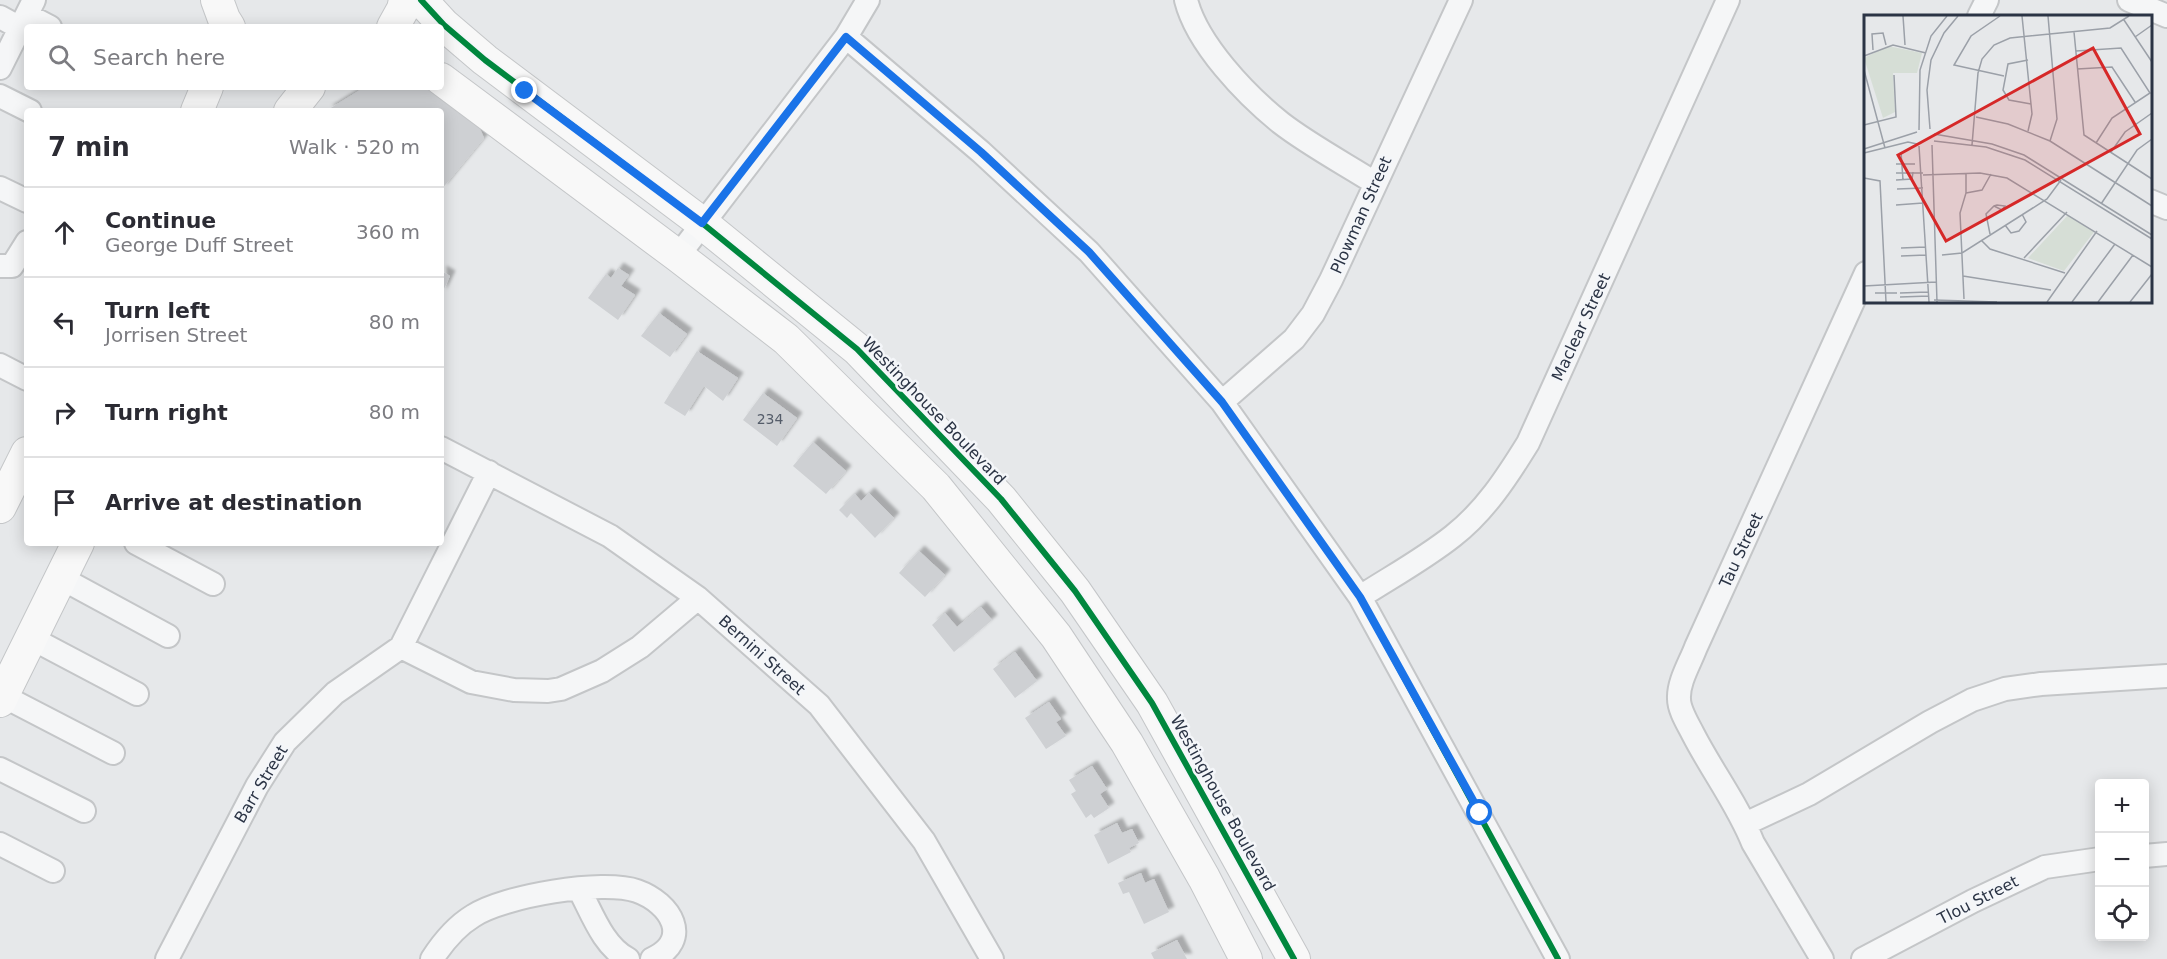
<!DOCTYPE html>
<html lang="en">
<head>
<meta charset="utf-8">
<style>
	:root { --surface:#fff; --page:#f2f2f3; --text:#2b2b33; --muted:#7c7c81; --line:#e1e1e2 }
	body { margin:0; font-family:"DejaVu Sans",sans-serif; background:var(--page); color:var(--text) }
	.controls { position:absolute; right:18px; bottom:18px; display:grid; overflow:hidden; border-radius:6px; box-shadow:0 3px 15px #0003 }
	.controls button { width:54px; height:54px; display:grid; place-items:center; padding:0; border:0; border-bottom:2px solid var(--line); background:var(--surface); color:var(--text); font:30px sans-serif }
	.stop { position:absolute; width:18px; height:18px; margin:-14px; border:4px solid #1a73e8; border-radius:50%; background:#fff }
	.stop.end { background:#1a73e8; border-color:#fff; box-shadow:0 2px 6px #0008 }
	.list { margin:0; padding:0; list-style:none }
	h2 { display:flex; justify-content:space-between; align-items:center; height:78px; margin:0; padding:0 24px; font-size:26px }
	h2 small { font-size:20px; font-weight:400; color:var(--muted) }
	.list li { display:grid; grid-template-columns:39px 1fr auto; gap:18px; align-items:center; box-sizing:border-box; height:90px; padding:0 24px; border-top:2px solid var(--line) }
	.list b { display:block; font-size:22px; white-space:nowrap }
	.list p { margin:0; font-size:20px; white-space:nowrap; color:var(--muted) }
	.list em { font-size:20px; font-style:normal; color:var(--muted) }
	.icon { flex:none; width:33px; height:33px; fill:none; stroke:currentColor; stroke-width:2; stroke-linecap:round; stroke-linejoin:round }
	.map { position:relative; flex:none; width:2167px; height:959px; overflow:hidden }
	.search { position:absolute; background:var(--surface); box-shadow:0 3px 15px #0003; left:24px; top:24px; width:420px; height:66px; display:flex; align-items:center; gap:15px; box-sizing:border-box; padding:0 21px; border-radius:6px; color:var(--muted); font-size:22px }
	.panel { position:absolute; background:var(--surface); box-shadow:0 3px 15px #0003; left:24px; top:108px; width:420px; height:438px; border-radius:6px }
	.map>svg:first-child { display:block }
	.building { fill:#ced0d3; filter:url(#shadow) }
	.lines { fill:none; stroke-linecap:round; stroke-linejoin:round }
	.street-casing { stroke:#c4c6c8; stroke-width:26 }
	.secondary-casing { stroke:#c4c6c8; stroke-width:34 }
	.street { stroke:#f5f6f7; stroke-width:22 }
	.secondary { stroke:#f8f8f8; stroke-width:32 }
	.cycleway-casing { stroke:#f4f6f9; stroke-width:10 }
	.cycleway { stroke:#00873e; stroke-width:6 }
	.route { stroke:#1a73e8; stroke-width:8 }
	.labels { text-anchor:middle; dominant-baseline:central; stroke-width:5; stroke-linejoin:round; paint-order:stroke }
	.number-label { font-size:14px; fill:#545c69 }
	.street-label { font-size:16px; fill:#2b3445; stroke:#f4f6f9 }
	.inset-road { fill:none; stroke:#9ba0a8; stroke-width:1.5 }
	.view { fill:#d62828; fill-opacity:0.15; stroke:#d62828; stroke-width:3 }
	.inset-edge { fill:none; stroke:#2b3445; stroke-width:3 }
</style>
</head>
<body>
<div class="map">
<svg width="2167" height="959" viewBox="0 0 2167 959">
	<defs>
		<filter id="shadow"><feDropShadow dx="5.5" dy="-5.5" stdDeviation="1.5" flood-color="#0004"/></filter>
	</defs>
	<rect width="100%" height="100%" fill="#e6e8ea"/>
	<path class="building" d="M365,87H427L476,120L484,138L441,190V111H326Z
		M618,268L629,275L621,286L635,295L618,320L588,298L606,274L611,278Z
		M441,271L450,276L441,295Z
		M659,313L687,334L670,357L641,336Z
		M697,351L738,378L723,401L704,386L685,416L664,403Z
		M763,393L797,418L777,446L743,420Z
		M813,442L846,471L826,494L793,466Z
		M869,493L894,518L875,538L851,513L847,518L839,510L855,494L861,501Z
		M919,551L945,575L925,597L899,573Z
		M981,607L992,620L954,652L932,625L945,613L957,627Z
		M1015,652L1037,681L1015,698L993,669Z
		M1049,702L1061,719L1056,722L1066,736L1046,749L1025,718Z
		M1092,766L1107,789L1100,794L1109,808L1094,818L1091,814L1086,818L1071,794L1076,791L1069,780Z
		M1117,823L1122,833L1132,829L1139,843L1129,848L1131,852L1108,864L1094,835Z
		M1141,873L1145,883L1154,879L1169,912L1144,924L1129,892L1123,894L1118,883Z
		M1177,940L1187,959H1154L1151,953Z"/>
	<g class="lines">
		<g class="street-casing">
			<path id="street" d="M1186,0C1197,44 1246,95 1281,123C1308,144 1345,164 1375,183
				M2129,0L2167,16
				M27,15L50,27
				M1979,16L1987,0
				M0,17L20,28
				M846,37L981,152L1089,252L1222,402L1360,597L1558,959
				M0,68L34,0
				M0,96L30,111
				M0,188L27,201
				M2150,201L2167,208
				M678,256L846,37L868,0
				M0,266H12L27,242
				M0,365L27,379
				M1222,402L1294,339L1313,314L1331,280L1461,0
				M441,448L610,536L698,598L819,705L924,841L992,959
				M136,543L213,584
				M61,578L168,636
				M1360,597C1391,577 1424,559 1453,536C1485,511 1507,477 1528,443L1728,0
				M31,638L137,694
				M401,647L471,682L514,690L548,691L561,689L602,671L640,647L698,598
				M3,696L113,753
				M0,769L84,811
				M1745,824L1809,794L1930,722L1972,700L2005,689L2041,684L2167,676
				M0,844L53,871
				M2144,856L2167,854
				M579,889C592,913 603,946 628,959
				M167,959L257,786L285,742L335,693L401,647L489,472
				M432,959C443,942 455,927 473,916C503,896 603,879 637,891C671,903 693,940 652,959
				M1822,959L1753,843C1738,805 1712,771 1693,734C1688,724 1679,710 1679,699C1678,682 1690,663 1696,647L1866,273
				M1863,959L1973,901L2045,867L2100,859"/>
		</g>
		<g class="secondary-casing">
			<path id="secondary" d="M217,0L224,19L229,27
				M421,0L444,25L485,60L702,223L857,349L1001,499L1075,591L1152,703L1294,959
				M393,27L403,9L405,0
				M441,79L678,256L786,339L936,487L1056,636L1127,743L1204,878L1246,959
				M197,111L207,87
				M290,111L309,87
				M0,507L27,453
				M0,701L78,543"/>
		</g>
		<use href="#street" class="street"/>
		<use href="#secondary" class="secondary"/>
		<g class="cycleway-casing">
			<path id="cycleway" d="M421,0L444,25L485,60L702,223L857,349L1001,499L1075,591L1152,703L1294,959
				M846,37L981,152L1089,252L1222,402L1360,597L1558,959"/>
		</g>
		<use href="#cycleway" class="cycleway"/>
	</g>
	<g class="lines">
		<path class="route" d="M525,91L702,223L846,37L981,152L1089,252L1222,402L1360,597L1480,813"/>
	</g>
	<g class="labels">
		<g class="number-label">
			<text x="770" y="419">234</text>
		</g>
		<g class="street-label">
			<text transform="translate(1361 215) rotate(-66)">Plowman Street</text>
			<text transform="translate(1581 327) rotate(-65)">Maclear Street</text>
			<text transform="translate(934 411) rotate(46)">Westinghouse Boulevard</text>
			<text transform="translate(1741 550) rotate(-65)">Tau Street</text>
			<text transform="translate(762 655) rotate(42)">Bernini Street</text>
			<text transform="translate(261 784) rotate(-59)">Barr Street</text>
			<text transform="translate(1223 803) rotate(61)">Westinghouse Boulevard</text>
			<text transform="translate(1978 900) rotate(-27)">Tlou Street</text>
		</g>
	</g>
	<g transform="translate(1864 15)">
		<rect width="288" height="288" fill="#e6e8ea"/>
		<path d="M24,31L58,38L53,58H29L31,97L19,103L0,43ZM204,200L230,217L200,256L164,243Z" fill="#d6ded6"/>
		<path class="inset-road" d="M39,1L41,30M136,1L107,21L90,50L140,61M158,1L168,99L164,116M184,1L193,104L186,126M260,5L288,47M210,17L220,120L288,164M271,22L288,10M9,35L8,19L19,18L22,30M212,36L257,33L286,78L248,103L232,128M0,41L29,30L62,38M164,45L144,49L139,75L145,85L167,89M213,54L248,52L271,87M0,55L21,133M112,102L144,109L186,126L288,191M0,110L32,102L30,60M66,114L63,75L67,45L80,18L94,1M55,115L56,55L67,21L83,1M70,119L128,129L160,140L288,220M70,126L122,132L161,145L288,224M68,130L73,287M108,130L114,58L118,44L130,30L146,23L246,13L265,1M55,131L65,287M0,134L53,117M37,137L39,165M247,137L261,117L288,98M0,138L44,127L53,129M32,149H51M32,158H59M59,160L116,158L143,163L288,252M0,163L16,166L22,287M32,165L48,164L49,157M33,174L59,173M102,178L118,175L127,159M237,189L273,135L288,124M32,190L59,188M141,210L147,218L155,216L162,207L158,199M126,219L122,199L130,191L133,190L141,191L138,195L130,191M117,225L126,234L201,258M37,233L62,232M78,240L98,238L183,184L197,165M37,241L62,240M160,243L203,197M99,261L187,275M0,271L72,267M11,278H33M36,278L64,277M36,282L65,281M100,284L96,198L102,178V158M70,285L133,287M183,287L233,216M208,287L251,229M234,287L269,240M266,287L288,259"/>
		<path class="view" d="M229,33L276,119L82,226L34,140Z"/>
		<rect width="288" height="288" class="inset-edge"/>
	</g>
</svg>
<div class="controls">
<button>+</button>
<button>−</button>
<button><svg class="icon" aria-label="locate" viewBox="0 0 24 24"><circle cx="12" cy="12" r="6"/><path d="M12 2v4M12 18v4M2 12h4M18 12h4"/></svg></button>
</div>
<div class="stop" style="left:1480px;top:813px"></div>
<div class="stop end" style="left:525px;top:91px"></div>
<div class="search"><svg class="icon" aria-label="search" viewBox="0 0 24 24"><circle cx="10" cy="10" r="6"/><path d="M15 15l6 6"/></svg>Search here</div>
<section class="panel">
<h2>7 min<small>Walk · 520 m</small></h2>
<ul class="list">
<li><svg class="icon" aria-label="ahead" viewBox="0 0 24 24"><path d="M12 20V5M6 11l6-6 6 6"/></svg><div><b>Continue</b><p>George Duff Street</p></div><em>360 m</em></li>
<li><svg class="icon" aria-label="left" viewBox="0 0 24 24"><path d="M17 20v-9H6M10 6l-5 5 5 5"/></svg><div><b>Turn left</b><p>Jorrisen Street</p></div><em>80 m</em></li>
<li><svg class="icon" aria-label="right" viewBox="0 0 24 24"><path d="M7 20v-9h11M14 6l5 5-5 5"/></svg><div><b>Turn right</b></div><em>80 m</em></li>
<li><svg class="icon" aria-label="arrive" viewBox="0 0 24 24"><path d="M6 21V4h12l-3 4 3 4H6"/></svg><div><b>Arrive at destination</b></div></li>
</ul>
</section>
</div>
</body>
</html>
